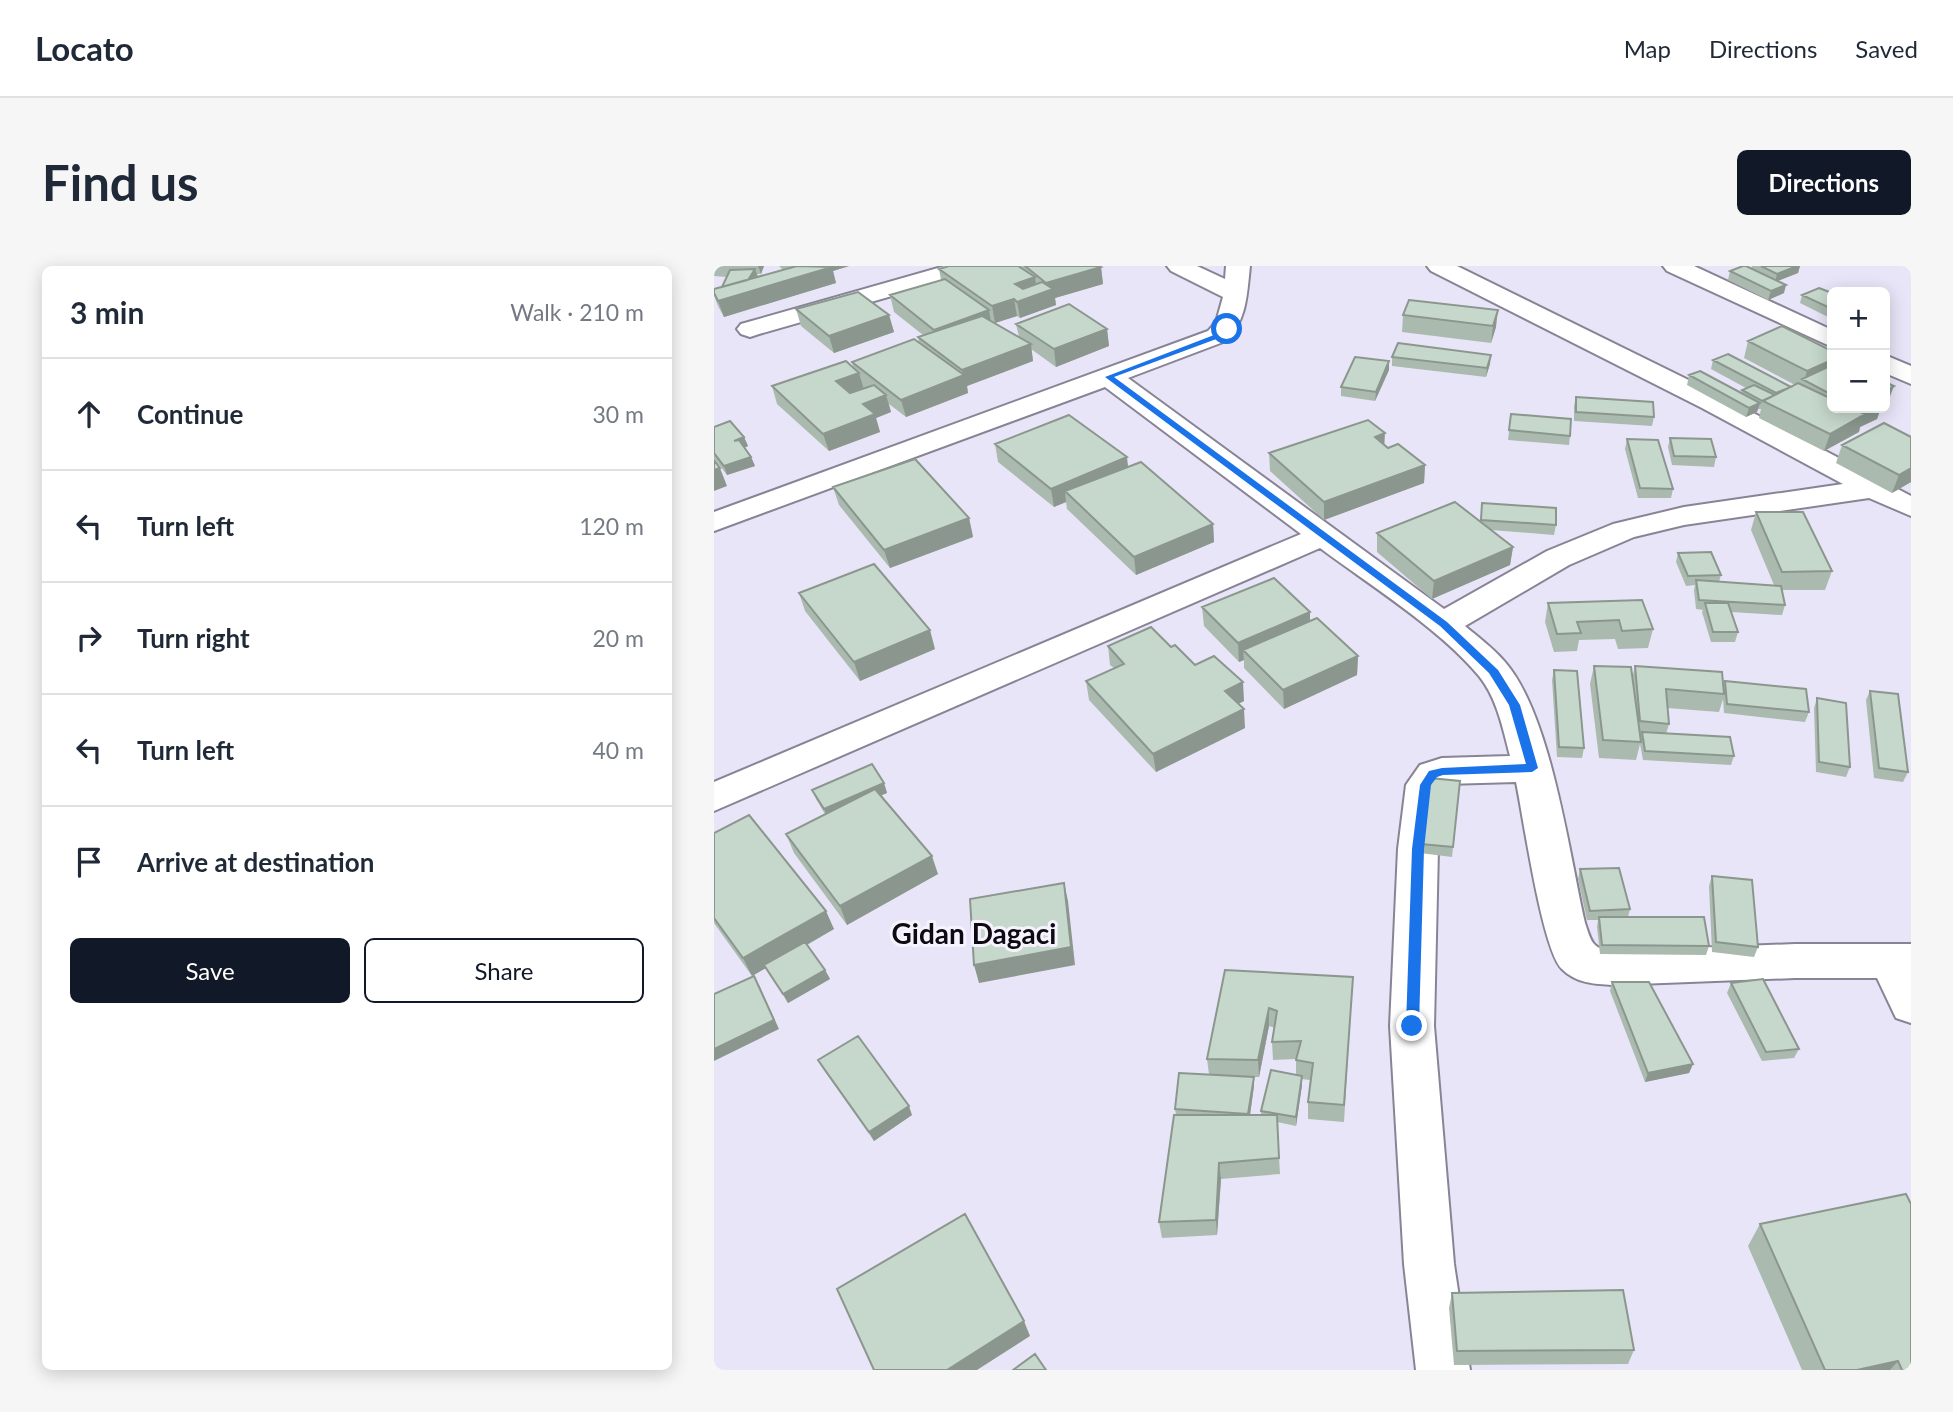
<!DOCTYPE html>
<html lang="en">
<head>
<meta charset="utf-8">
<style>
	:root { --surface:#fff; --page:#f6f6f7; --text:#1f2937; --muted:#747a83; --line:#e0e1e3; --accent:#111827 }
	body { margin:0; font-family:Lato,sans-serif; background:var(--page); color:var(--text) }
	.controls { position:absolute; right:21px; top:21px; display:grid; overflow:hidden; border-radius:10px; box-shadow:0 4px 18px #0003 }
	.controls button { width:63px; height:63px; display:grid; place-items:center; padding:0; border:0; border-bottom:2px solid var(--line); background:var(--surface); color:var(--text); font:35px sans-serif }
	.stop { position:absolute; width:21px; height:21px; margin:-16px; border:5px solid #1a73e8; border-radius:50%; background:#fff }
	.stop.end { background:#1a73e8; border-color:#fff; box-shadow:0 2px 7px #0008 }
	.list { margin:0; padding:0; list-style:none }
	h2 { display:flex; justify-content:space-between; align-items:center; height:91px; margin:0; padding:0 28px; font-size:30px }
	h2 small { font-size:23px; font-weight:400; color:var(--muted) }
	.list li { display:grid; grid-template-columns:46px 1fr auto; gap:21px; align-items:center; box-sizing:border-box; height:112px; padding:0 28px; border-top:2px solid var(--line) }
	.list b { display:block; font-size:26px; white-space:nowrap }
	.list em { font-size:23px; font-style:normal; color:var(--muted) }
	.actions { display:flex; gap:14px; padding:21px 28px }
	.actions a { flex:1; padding:16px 0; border:2px solid var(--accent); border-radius:10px; text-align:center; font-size:24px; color:var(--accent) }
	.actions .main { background:var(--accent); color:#fff }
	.icon { flex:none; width:38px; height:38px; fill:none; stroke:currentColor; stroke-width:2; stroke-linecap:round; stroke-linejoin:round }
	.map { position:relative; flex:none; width:1197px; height:1104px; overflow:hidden; border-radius:10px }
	header { display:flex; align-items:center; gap:42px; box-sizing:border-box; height:98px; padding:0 35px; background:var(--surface); border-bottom:2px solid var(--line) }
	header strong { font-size:33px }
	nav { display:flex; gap:38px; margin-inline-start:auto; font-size:24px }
	.intro { display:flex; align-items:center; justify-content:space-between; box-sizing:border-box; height:168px; padding:0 42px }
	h1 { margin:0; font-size:49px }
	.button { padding:18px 32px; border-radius:10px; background:var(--accent); color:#fff; font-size:24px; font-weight:700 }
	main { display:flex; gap:42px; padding:0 42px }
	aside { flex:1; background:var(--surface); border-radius:10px; box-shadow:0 4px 18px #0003 }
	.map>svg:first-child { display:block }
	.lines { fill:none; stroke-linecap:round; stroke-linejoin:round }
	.minor-casing { stroke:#888495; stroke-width:4 }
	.minor { fill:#fff; fill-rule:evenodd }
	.wall { fill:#aabaaf; fill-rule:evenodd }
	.shaded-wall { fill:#8b978e }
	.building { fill:#c6d8cb; stroke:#8b978e; stroke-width:2 }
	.route { fill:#1a73e8 }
	.labels { text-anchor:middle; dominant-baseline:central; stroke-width:6; stroke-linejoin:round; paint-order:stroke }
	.district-label { font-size:28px; font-weight:bold; fill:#0d0b11; stroke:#f6f3ff }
</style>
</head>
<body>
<header>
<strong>Locato</strong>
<nav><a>Map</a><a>Directions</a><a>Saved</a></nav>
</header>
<div class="intro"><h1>Find us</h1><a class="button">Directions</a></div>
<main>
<aside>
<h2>3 min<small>Walk · 210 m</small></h2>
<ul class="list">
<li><svg class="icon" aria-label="ahead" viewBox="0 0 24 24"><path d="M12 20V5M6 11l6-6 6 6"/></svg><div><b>Continue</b></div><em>30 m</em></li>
<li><svg class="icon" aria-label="left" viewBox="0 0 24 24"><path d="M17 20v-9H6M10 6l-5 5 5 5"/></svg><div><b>Turn left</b></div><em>120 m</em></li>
<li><svg class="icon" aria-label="right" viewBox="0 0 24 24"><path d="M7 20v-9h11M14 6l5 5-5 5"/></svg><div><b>Turn right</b></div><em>20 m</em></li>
<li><svg class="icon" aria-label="left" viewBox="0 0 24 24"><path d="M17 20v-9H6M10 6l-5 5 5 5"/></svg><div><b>Turn left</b></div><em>40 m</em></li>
<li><svg class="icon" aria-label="arrive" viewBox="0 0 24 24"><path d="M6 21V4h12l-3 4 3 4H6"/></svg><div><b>Arrive at destination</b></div></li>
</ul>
<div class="actions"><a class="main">Save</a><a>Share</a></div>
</aside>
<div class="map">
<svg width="1197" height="1104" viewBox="0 0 1197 1104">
	<rect width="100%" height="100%" fill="#e9e5f8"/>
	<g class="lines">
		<g class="minor-casing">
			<path id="minor" d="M231,0H269L265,5L45,68L36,71L27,68L23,63L27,58Z
				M453,0H483L511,13L512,0H536C533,28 533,54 512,75L414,112L730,343L833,285L899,258L970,241L1129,218L988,142L717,5L713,0H743L1007,130L1197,230V250L1155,232L970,259L920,271L855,299L751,360C764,371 779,382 791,396C837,449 855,587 871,657C877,675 878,683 898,685L1081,678H1197V757L1182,752L1163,712H1081L898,719C880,718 862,717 848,703C828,684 809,549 802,516L732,518L724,583L720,760L740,998L756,1104H702L690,998L676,760L684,583L692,519L706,499L728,492L796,490C789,463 783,432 765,410C725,362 657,320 606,282L0,545V516L587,268L391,121L0,265V246L494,65L502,56L509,31L457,5Z
				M949,0H980L1118,64V81L953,5Z
				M1171,89L1197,100V118L1171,107Z"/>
		</g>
		<use href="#minor" class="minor"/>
	</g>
	<path class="wall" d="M0,0H50L47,8H43L44,11L69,4L65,0H135L119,5L122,17L10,51L4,40L0,29V23L8,21L13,11L0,10Z
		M235,0H385L387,1L389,18L341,32L342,39L306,52L303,50L281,57L305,71L302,58L393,63L395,80L342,101L317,83L319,95L253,120L254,127L192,151L175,138L177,146L162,152L166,166L115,185L63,138L58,120L139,101L138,96L205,77L204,71L209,69L180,46L176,29L227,14L225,3Z
		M1038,0H1086L1084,7L1064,15L1070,27L1054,34L1014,14L1016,5L1037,2Z
		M1118,27V53L1086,37L1088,29Z
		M695,34L782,61L777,77L688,66L689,49Z
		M82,43L175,49L180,66L120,87L87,60Z
		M1034,75L1118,85V142H1167L1163,153L1146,161L1145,166L1110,185L1045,152L1047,143H1044L1043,146L1032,151L973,119L975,109L1027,127L1028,124L1032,122L997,103L999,94L1077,121L1081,119L1030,92Z
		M678,91L776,98L772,111L678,100Z
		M675,95V104L661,135L627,130V121Z
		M862,131L940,151L938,160L860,155V140Z
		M797,148L856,170L855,179L794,174Z
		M0,161L30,171L34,180L30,181L37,191L41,200L13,209L0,192Z
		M1197,171V216L1178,227L1122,197L1128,179Z
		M956,172L1002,191L1000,201L958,199L954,181Z
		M913,173L959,223L957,232H924L911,183Z
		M281,178L414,201L499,258L500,276L422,309L353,243L352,236L340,241L284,196Z
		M670,178L674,182L711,199L710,217L610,254L556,205L555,187Z
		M119,221L255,252L259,271L176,302L125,239Z
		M768,237L842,259L840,269L777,264L799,281L796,299L718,333L663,286V267L767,257Z
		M1042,246L1118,305L1111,324H1068L1071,339L1068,349L1017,346L1024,366L1021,376H997L988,346L989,344L982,343L980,324L981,319L972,320L962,296L964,287L1007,309L1005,316L1060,319L1037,264Z
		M85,327L221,383L146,415L91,345Z
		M834,337L939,363L934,382L904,383L901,373L865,374L863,385L840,386L831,356Z
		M488,341L596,346V355L644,390L643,409L570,443L530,402V394L525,396L490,360Z
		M394,380L457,381L530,435L524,438L531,462L442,506L375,434L372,415L400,402L396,399Z
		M880,400L918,413L921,400L1010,420L1011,415L1095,446L1091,456L1010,447L1009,433L1005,446L953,442L955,458L952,468L1020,490L1017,499L929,494L926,478L922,494L885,492L876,418Z
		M840,404L870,482L868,492L843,491L838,414Z
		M1156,425L1194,506L1189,516L1160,512L1152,434Z
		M1103,432L1136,501L1132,511L1102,506L1100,442Z
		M746,515L738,591L706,587L707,578Z
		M170,517L173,527L167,529L224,608L133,659L80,587L72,568L111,548L102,533L98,524Z
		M0,567L120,663L93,679L111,704L116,713L74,737L52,702L38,710L0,657Z
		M866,603L916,643L914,651L995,680L992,689L886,688L883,661L884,654H873L864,613Z
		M998,610L1044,681L1040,691L998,686L995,620Z
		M511,704L639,711L630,856L594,853V836L596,814L588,813V819L582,860L563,856L566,908L507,913L503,969L448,972L445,956L462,849L461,843L495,808L493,793ZM555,760L561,762L558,776L559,794L582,793V809L547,845V849H536L540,820V811H538H545Z
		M898,716L979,798L975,807L931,816L896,725Z
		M1017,717L1085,783L1080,792L1048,795L1013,727Z
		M104,794L198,849L160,875L109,803Z
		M1046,958L1197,1104H1088L1034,980Z
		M738,1027L920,1084L914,1098L740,1099L735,1042Z"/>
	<path class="shaded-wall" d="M44,0H50L47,8Z
		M117,0H135L119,5L122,17L10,51L4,35L30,19L41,3L44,11Z
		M1083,0H1086L1084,7L1061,16L1063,8Z
		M387,1L389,18L341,32L342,39L306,52L303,36L332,17Z
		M321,11L323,27L304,34L301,18Z
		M1072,19L1070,27L1054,34L1057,25Z
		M300,33L303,50L281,57L278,40Z
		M275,44L278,61L223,81L220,64Z
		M784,44L782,61L777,77L779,60Z
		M175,49L180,66L120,87L115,70Z
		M393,63L395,80L342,101L340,83Z
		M317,78L319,95L253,120L254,127L192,151L187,134L249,110L248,104Z
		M777,89L776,98L772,111L773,102Z
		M1118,94V108L1090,115L1093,105Z
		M675,95V104L661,135L662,126Z
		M145,107L150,124L127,132L122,115Z
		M1180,120L1173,138L1171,139V125Z
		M172,129L177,146L162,152L166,166L115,185L109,168L149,138Z
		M1046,137L1043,146L1032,151L1035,142Z
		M1155,142H1167L1163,153L1146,161L1145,166L1110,185L1116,168L1147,150L1149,145Z
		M671,167L670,185L661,171Z
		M30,171L34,180L24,185L20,175Z
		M37,191L41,200L13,209L10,200Z
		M413,191L415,209L351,225L352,236L340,241L337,223Z
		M711,199L710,217L610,254V236Z
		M6,202L13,220L0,225V204Z
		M1197,202V216L1178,227L1185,209Z
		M255,252L259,271L176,302L170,284Z
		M499,258L500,276L422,309L420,291Z
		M799,281L796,299L718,333L720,315Z
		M596,346V365L529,384L530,394L525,396L524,377Z
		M216,364L221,383L146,415L140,396Z
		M644,390L643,409L570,443L569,424Z
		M529,416L530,435L512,444L511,425Z
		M530,443L531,462L442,506L439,488Z
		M170,517L173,527L114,553L110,543Z
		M218,590L224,608L133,659L126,640Z
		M350,617L354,635L361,699L265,717L260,699Z
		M112,645L120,663L38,710L29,692Z
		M111,704L116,713L74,737L69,728Z
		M45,719L65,763L0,795V783Z
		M555,742V760L545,811L544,794Z
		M979,798L975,807L931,816L934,807Z
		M588,810V819L582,860V851Z
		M540,811V820L535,856L534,848Z
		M195,840L198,849L160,875L155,866Z
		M505,897L507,913L503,969L502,954Z
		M310,1055L316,1070L263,1104H233Z
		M1184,1095L1176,1104H1143Z"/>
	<path class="building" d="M83,0L118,1L4,35L0,27V23Z
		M235,0H304L321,11L301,18L309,23L328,16L339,23L303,36L300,33L278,40L225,3Z
		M311,0H385L387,1L332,17Z
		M1029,0H1032L1072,19L1057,25L1016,5Z
		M1047,0H1083L1063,8Z
		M41,3L34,14L8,21L16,4Z
		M231,13L275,44L220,64L176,29Z
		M1105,22L1118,27V43L1088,29Z
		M144,26L175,49L115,70L82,43Z
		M695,34L784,44L779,60L689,49Z
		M355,38L393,63L340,83L302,58Z
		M268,50L317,78L248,104L204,71Z
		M1068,60L1118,85V94L1093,105L1034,75Z
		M200,73L250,109L187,134L138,96Z
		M684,77L777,89L773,102L678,91Z
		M1014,88L1077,121L1062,127L999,94Z
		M641,91L675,95L662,126L627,121Z
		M132,95L145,107L122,115L136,127L160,119L172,129L149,138L161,148L109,168L58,120Z
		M1118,99V129L1088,113Z
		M986,105L1046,137L1035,142L975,109Z
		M1171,116L1180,120L1171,125Z
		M1084,117L1118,133V142H1137L1151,148L1116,168L1049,135Z
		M1040,119L1061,129L1048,135L1028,124Z
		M862,131L939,136L940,151L862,146Z
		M1143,142H1156L1149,145Z
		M797,148L857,153L856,170L795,164Z
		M355,149L413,191L337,223L281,178Z
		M654,154L671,167L661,171L674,182L684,178L711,199L610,236L555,187Z
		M16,155L30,171L20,175L25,174L37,191L10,200L0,187V161Z
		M1170,157L1197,171V202L1185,209L1128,179Z
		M956,172L997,173L1002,191L960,190Z
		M913,173L944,174L959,223L926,222Z
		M201,193L255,252L170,284L119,221Z
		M0,194L6,202L0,204Z
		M427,196L499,258L420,291L351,225Z
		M741,236L799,281L720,315L663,267Z
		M768,237L842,242V259L767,254Z
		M1042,246H1089L1118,305L1068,306Z
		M997,286L1007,309L974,310L964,287Z
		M160,298L216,364L140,396L85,327Z
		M560,312L596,346L524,377L488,341Z
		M982,314L1067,320L1071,339L985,334Z
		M928,334L939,363L908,365L905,354L863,356L867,367L843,368L834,337Z
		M991,337H1014L1024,366H999Z
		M603,352L644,390L569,424L529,384Z
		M437,361L457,381L461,379L481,399L500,390L529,416L511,425L530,443L439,488L372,415L410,398L394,380Z
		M880,400L917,401L927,476L889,474Z
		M921,400L1008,406L1010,428L952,423L955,458L926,455Z
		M840,404L863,405L870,482L845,481Z
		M1011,415L1092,423L1095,446L1013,438Z
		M1156,425L1184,428L1194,506L1165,502Z
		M1103,432L1132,437L1136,501L1105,496Z
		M928,466L1016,471L1020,490L931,485Z
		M158,498L170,517L110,543L98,524Z
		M716,512L746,515L739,581L707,578Z
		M161,523L218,590L126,640L72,568Z
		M35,549L112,645L29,692L0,652V567Z
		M905,602L916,643L876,645L866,603Z
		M998,610L1038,614L1044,681L1002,676Z
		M350,617L357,681L260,699L256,633Z
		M885,651H990L995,680L888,679Z
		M91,676L111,704L69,728L50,699Z
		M511,704L639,711L630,839L594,836L599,797L582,794L587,775L558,776L563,745L555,742L544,794L493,793Z
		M40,710L60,754L0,783V728Z
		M1049,713L1085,783L1052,786L1017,717Z
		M898,716H935L979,798L934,807Z
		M144,770L195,840L155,866L104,794Z
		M557,804L588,810L582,851L547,845Z
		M465,807L540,811L534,848L461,843Z
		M460,849H563L565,892L505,897L502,954L445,956Z
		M1192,928L1197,938V1104H1188L1184,1095L1143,1104H1111L1046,958Z
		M251,948L310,1055L233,1104H160L123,1023Z
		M909,1024L920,1084L743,1085L738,1027Z
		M321,1088L332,1104H299Z"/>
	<path class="route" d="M511,61L517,63L505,72L400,111L733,356L784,404L806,439L824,502L818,506L729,509L723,511L717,519L710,583L705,760L698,765L692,760L698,583L706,519L715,505L728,502L812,498L795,439L775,407L726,360L391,111L500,69Z"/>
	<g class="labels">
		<g class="district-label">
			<text x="260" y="667">Gidan Dagaci</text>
		</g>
	</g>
</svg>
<div class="controls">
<button>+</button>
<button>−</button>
</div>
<div class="stop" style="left:513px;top:63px"></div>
<div class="stop end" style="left:698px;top:760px"></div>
</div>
</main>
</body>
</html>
